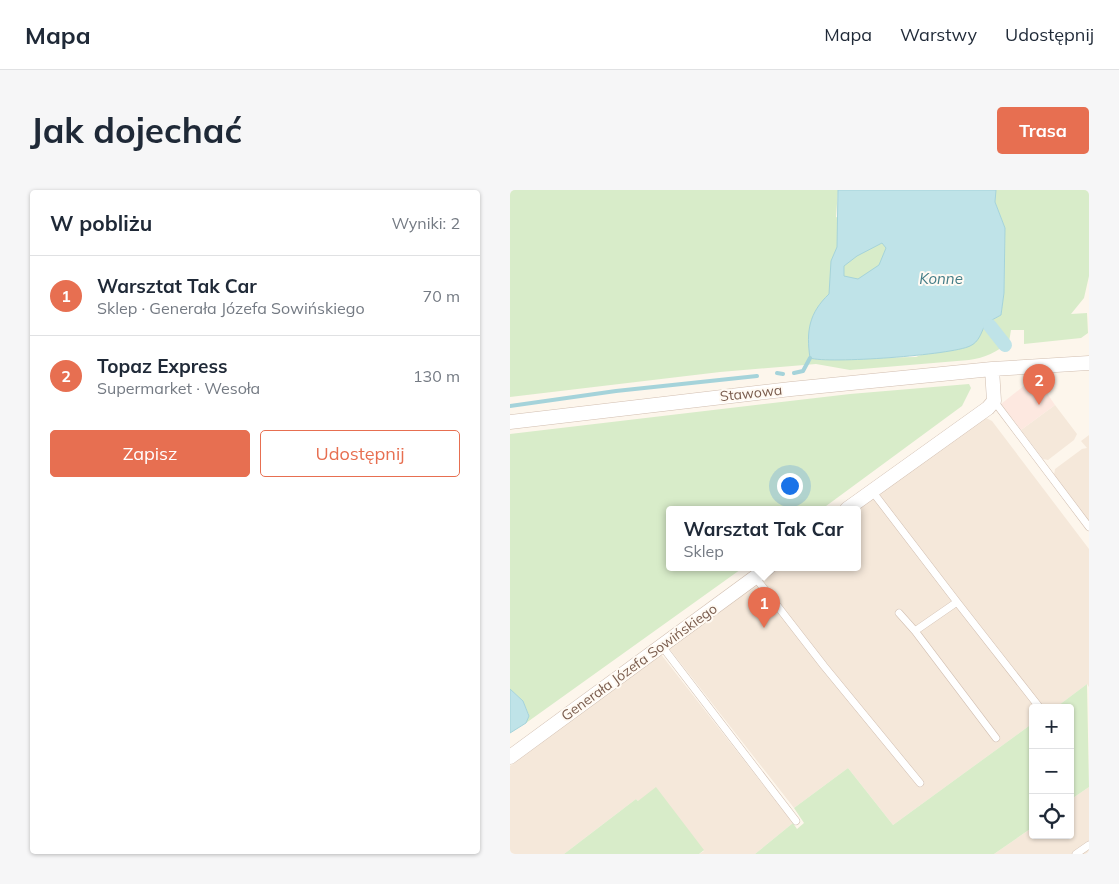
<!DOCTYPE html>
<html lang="pl">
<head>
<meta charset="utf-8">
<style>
	:root { --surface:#fff; --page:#f6f6f7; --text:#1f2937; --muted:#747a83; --line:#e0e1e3; --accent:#e76f51 }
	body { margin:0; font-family:Mulish,sans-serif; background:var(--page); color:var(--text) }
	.controls { position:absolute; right:15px; bottom:15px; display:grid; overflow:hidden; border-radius:5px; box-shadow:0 1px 4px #0004 }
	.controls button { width:45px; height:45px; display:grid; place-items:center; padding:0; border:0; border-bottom:1px solid var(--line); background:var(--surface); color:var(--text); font:25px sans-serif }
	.you { position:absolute; left:279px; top:295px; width:18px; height:18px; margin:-12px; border:4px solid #fff; border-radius:50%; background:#1a73e8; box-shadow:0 0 0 8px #1a73e833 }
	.badge { display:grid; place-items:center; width:32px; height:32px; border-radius:50%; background:var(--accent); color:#fff; font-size:16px; font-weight:700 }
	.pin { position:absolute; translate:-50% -41px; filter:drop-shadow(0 1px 2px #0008) }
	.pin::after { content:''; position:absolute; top:26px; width:18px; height:15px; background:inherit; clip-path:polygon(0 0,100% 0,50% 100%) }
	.popup { position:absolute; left:156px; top:316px; width:195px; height:65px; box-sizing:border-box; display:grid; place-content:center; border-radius:5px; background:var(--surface); filter:drop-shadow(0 1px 4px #0005); font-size:16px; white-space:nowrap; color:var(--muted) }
	.popup b { font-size:19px; color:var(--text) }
	.popup::after { content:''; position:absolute; left:50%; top:100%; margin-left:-10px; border:10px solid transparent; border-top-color:var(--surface) }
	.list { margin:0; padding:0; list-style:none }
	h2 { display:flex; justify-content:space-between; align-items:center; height:65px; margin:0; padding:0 20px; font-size:21px }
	h2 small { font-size:16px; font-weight:400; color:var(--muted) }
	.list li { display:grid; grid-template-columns:32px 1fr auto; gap:15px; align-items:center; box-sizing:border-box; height:80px; padding:0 20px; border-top:1px solid var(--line) }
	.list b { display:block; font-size:19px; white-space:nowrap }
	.list p { margin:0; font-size:16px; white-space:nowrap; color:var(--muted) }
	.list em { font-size:16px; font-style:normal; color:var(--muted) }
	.actions { display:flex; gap:10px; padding:15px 20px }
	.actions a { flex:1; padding:11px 0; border:1px solid var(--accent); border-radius:5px; text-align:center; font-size:18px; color:var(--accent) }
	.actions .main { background:var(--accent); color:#fff }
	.icon { flex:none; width:28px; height:28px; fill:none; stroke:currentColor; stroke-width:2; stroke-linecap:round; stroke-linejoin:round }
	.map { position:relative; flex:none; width:579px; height:664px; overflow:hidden; border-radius:5px }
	header { display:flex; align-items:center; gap:30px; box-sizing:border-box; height:70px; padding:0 25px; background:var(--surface); border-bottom:1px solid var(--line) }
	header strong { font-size:24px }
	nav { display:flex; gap:28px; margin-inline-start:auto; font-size:18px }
	.intro { display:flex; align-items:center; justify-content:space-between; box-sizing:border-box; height:120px; padding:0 30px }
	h1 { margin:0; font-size:35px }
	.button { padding:12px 22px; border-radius:5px; background:var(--accent); color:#fff; font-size:18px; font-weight:700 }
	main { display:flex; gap:30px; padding:0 30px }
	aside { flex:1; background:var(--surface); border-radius:5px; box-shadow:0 1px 4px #0004 }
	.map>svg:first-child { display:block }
	.residential { fill:#f5e8da }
	.commercial { fill:#fde8e0 }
	.green { fill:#d8ecc9 }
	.water { fill:#bfe3e8; stroke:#a5d3da; fill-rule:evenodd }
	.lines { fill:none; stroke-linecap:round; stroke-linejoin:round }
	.stream { stroke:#a5d3da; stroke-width:4 }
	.canal { stroke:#bfe3e8; stroke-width:14 }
	.service-casing { stroke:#d1beb0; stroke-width:8 }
	.minor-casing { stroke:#d1beb0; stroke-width:15 }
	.service { stroke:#fff; stroke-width:7 }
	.minor { stroke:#fff; stroke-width:14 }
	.labels { text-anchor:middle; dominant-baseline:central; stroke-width:4; stroke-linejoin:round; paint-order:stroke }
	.street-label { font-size:14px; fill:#7a5c4d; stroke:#fffaf3 }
	.water-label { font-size:15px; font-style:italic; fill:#437c86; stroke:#fffaf3 }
</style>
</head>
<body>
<header>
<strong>Mapa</strong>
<nav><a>Mapa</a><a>Warstwy</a><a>Udostępnij</a></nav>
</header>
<div class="intro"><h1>Jak dojechać</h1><a class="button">Trasa</a></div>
<main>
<aside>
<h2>W pobliżu<small>Wyniki: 2</small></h2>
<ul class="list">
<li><span class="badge">1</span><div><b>Warsztat Tak Car</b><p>Sklep · Generała Józefa Sowińskiego</p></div><em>70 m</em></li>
<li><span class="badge">2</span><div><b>Topaz Express</b><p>Supermarket · Wesoła</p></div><em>130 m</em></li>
</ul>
<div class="actions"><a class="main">Zapisz</a><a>Udostępnij</a></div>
</aside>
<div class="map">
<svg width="579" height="664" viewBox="0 0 579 664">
	<rect width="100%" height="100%" fill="#fdf6ec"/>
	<path class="residential" d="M545,215L567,244L564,250L538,270L533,269L511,240Z
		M474,227L482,231L579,359V497L577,494L545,518H523V533L383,635L338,578L284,618L158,457L268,377H348V319Z
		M579,245V332L544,285L545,279L572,259L577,258L571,251Z
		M150,463L283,633L245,664H189L194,661L126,609L54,664H0V576Z
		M579,597V664H484L523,637V645H560V610Z"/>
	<path class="commercial" d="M530,193L545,215L511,240L491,214L515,195Z"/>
	<path class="green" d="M0,0H328L326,27L372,43L380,70L309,169L406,167L473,140L475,135L478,138L482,134L480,131L491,125L494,103L495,38L485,12L486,0H579V86L574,108L561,124L577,123L578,143L571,148L514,154V140H501L499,152C487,162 475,168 459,170L340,180L306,174L210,182L0,207Z
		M459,194L461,198L452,216L312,319H160V377H234L16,533L19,525L13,511L0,499V244L340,204Z
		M577,494L579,597L560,610V518H545Z
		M523,533V637L484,664H245L283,633L287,639L294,633L284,618L338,578L383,635Z
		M146,597L194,660L189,664H54L126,609L128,611Z"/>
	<path class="water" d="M328,0H486L485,12L495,38L494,103L491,125L480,131L482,134L478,138L475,135C471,143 469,152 460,156C442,165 318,174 300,168C296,141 299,123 319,104L321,71L327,57ZM372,53L376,58L369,75L348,89L334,86V76L347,66Z
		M0,499L13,511L19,526L16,533L0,543Z"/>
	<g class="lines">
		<path class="stream" d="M267,183L273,184
			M284,183L293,181L300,168
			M0,216L106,201L247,186"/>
		<path class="canal" d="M480,136L495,155"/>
		<g class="service-casing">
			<path id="service" d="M484,211L579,337
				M362,301L447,412L405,441L486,548
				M245,387L314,476L410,593
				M447,412L530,518
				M389,423L405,441
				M151,455L286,631
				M566,664L579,655"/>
		</g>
		<g class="minor-casing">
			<path id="minor" d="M0,232L281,199L482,179L579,173
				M337,319L478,218L484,211L482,179
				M0,567L259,377"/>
		</g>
		<use href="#service" class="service"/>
		<use href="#minor" class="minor"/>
	</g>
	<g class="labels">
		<g class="street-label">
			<text transform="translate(241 203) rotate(-6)">Stawowa</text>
			<text transform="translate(129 472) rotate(-36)">Generała Józefa Sowińskiego</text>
		</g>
		<g class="water-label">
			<text x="431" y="88">Konne</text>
		</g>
	</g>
</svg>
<div class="controls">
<button>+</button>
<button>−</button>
<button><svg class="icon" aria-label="locate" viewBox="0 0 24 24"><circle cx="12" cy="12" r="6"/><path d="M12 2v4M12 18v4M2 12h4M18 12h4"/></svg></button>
</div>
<div class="you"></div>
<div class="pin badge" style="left:254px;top:438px">1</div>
<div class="popup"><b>Warsztat Tak Car</b>Sklep</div>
<div class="pin badge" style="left:529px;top:215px">2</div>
</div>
</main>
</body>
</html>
